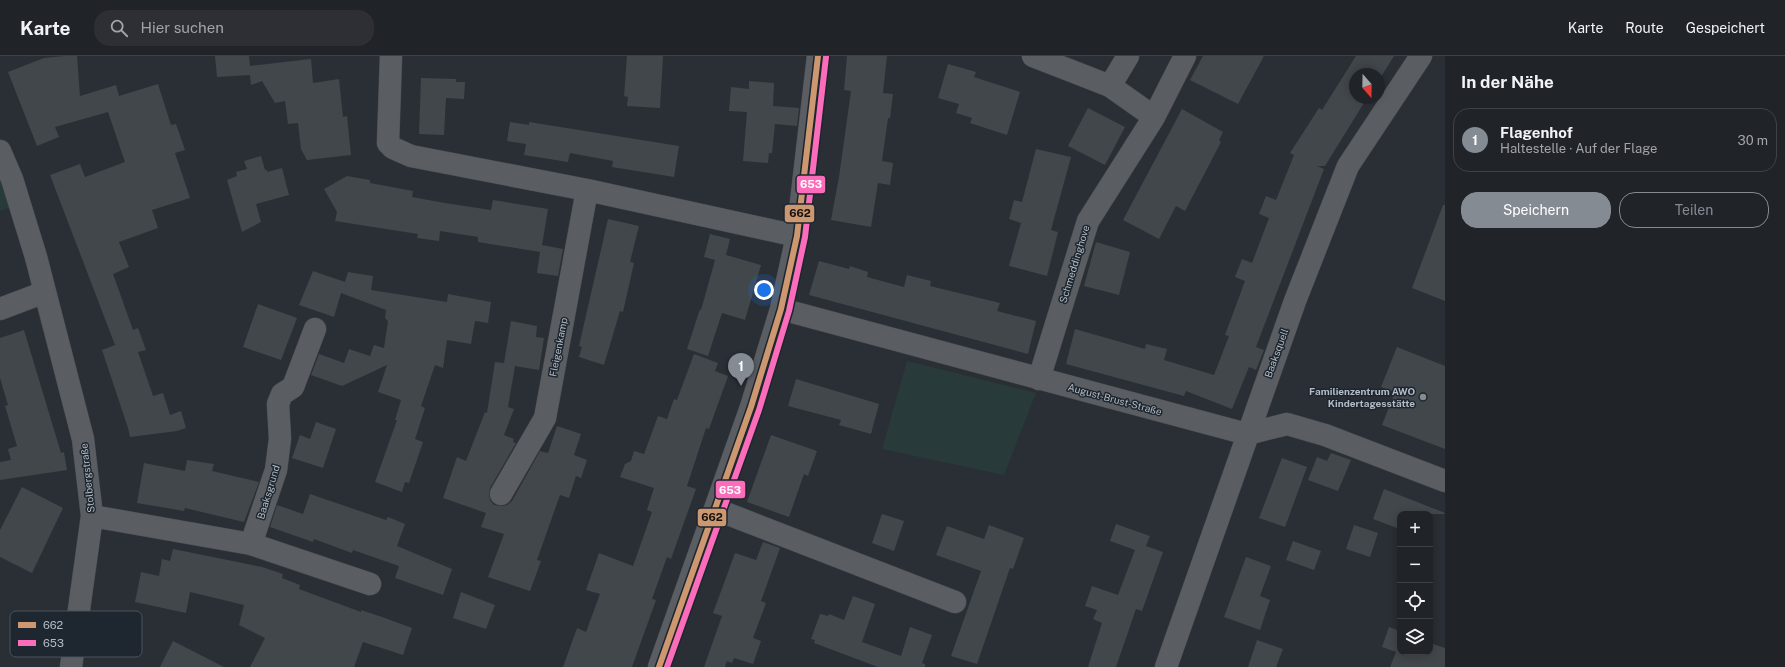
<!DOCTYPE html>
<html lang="de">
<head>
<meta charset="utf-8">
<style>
	:root { --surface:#202328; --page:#2d2f34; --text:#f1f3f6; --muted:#a2a4a8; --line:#3d4045; --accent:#848b93 }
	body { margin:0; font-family:"Public Sans",sans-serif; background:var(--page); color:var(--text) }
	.controls { position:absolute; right:12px; bottom:12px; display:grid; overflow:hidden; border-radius:8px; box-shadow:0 2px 10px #0003 }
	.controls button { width:36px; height:36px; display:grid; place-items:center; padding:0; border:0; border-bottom:1px solid var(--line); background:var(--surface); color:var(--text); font:20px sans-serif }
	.compass { position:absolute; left:1349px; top:12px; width:36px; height:36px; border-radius:50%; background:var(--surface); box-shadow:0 2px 10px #0003; rotate:160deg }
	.you { position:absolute; left:764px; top:234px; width:14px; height:14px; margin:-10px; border:3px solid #fff; border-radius:50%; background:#1a73e8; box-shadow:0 0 0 6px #1a73e833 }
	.badge { display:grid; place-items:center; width:26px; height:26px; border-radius:50%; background:var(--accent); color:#fff; font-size:13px; font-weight:700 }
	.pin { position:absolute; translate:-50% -33px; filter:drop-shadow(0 1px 2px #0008) }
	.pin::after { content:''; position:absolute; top:21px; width:14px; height:12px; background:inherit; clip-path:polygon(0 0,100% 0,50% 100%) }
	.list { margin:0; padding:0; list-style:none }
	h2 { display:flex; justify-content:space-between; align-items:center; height:52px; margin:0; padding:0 16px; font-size:17px }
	h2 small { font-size:13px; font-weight:400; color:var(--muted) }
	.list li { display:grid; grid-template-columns:26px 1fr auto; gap:12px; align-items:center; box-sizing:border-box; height:64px; margin:0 8px 8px; padding:0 8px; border:1px solid var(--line); border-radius:16px }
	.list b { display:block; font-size:15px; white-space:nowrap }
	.list p { margin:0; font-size:13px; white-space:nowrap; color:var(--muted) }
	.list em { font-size:13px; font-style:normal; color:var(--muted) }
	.actions { display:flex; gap:8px; padding:12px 16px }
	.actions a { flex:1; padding:9px 0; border:1px solid var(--accent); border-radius:16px; text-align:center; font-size:14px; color:var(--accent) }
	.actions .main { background:var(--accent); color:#fff }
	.icon { flex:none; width:22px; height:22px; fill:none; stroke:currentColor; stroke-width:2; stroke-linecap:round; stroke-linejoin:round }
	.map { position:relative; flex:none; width:1445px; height:611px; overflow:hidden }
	header { display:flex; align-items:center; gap:24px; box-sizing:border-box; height:56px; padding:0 20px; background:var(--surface); border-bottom:1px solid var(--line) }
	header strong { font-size:19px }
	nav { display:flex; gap:22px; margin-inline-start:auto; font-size:14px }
	.search { width:280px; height:36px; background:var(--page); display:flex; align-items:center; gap:10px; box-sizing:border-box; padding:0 14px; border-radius:16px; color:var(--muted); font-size:15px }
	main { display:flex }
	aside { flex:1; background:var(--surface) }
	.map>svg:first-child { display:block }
	.green { fill:#283a3a }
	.building { fill:#42474c }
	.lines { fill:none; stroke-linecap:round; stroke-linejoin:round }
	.minor-casing { stroke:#484b50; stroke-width:23 }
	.minor { stroke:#5a5e63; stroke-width:22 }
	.bus-1-casing { stroke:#1e262f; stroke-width:9 }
	.bus-2-casing { stroke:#1e262f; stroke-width:9 }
	.bus-1 { stroke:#cd976f; stroke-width:6 }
	.bus-2 { stroke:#fb6dba; stroke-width:6 }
	.poi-dot { fill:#848b93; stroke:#1e262f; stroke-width:1.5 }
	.labels { text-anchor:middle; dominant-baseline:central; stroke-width:3; stroke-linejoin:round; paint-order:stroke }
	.street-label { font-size:10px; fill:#b4bcc5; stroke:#1e262f }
	.poi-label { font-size:10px; font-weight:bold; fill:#b4bcc5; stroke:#1e262f; text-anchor:end }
	.key { fill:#1e262f; stroke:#4b535c; stroke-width:1 }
	.key-label { font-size:11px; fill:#b4bcc5 }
	.line-badge { stroke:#1e262f; stroke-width:1.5 }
	.badge-label { font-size:11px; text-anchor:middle; font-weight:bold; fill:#fff }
	.pale-badge-label { font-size:11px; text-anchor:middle; font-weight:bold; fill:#111 }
</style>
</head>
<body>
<header>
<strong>Karte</strong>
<div class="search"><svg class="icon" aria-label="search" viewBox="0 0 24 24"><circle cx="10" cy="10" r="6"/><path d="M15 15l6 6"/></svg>Hier suchen</div>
<nav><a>Karte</a><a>Route</a><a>Gespeichert</a></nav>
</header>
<main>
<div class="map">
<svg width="1445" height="611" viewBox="0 0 1445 611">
	<rect width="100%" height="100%" fill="#2a2f35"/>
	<path class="green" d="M0,95L20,148L0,155Z
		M907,305L1036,337L1004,419L882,393Z"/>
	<path class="building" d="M64,0H77L80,40L116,29L119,40L158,28L171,69L176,68L185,94L175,97L190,142L152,154L158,172L119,186L129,211L113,218L133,274L138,272L146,294L138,296L153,340L163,337L170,359L181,355L186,372L177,375L130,381L128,372L102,294L115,289L50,119L80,108L85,121L125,106L108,56L55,71L59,81L37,90L8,16L44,2Z
		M215,0H249L250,10L311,3L313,27L339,23L343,61L347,60L351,99L307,104L301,93L298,67L288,68L285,45L275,47L262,25L251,29L250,19L217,21Z
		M627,0H663L660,52L627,50L628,41L624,40Z
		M847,0H887L883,37L893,38L890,62H888L882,105L893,107L890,129L878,127L871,171L831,164L839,121L851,35L844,34Z
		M1203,0H1264L1238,48L1190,24Z
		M1356,0H1394L1379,24V18H1355V42H1367L1325,110H1317L1324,113L1256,291L1264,294L1256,314L1249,311L1232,353L1186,335L1184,340L1066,308L1075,273L1145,293L1146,288L1167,293L1164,304L1214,319L1229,280L1225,279L1245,225L1235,221L1242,203L1252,207L1269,162L1259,158L1266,140L1276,144L1294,99L1290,97L1319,52L1322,54Z
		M948,8L976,16L974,21L1020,36L1007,79L970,67L972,62L956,57L959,48L938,42Z
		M421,22L456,23V26H465L464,43L446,42L444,79L419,78Z
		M749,25L774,27L773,50L799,52L797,70L775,68L772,97H769L768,107L743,105L747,56L729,55L731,31L749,33Z
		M1088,52L1125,71L1105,109L1068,90Z
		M1182,53L1223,76L1219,84L1221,86L1185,155L1176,150L1159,183L1123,164Z
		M510,66L529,69V66L679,90L674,121L612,111L613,105L570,97L568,106L524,99L526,88L507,85Z
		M1036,93L1071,101L1051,174L1058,176L1047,220L1009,210L1021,167L1009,163L1014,144L1022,146Z
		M261,100L265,114H267V116L282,112L289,139L256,148L261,166L242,176L227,124L237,120L236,116L247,113L244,105Z
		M347,120L370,124V127L413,135L412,141L445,147L491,154L493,144L548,153L542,189L563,193L558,220L537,217L540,196L478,186V181L440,175L439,185L417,182L418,178L335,165L337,156L324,133Z
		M1443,149H1445V245L1412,232Z
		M608,163L639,170L630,206L634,207L623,256L620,255L604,309L579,301L582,291L579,290Z
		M710,178L730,183L726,199L761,209L745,264L722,257L708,300L687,293L700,253L701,254L715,204L704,201Z
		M1096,186L1130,196L1119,239L1084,230Z
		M819,205L849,213L850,210L868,216L867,221L904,231L907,219L931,225L930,230L1000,247L997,255L1036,265L1028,298L809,239Z
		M313,215L345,226L348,216L373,220L371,234L447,246L448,238L491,246L488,267L475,265L471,288L447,284L443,312L435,309L421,350L425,352L415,383L423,386L409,427L405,426L402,436L375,426L397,364H395L401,344L378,336L387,309L342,330L311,319L319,298L344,307L349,293L370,300L374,289L384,292L388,265L385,262L386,254L341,237L334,261L299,249Z
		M258,248L297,262L281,304L243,291Z
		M511,265L537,270L536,281L544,282L539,314L515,310L508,351L514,353L504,379L514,383L513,386L516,387L490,432L489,438L490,444L494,449L501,450L507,449L512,445L540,395L548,397L557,370L581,378L574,399L587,404L581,422L576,420L569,442L560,439L537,504L541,505L530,535L488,521L504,478L481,471L486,457L443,442L457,401L466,405L485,356L487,357L495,306L504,307Z
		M24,274L61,397L64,396L67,414L0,424V406L11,404L8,393L17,390L5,350L8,349L0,322V282Z
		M1397,291L1445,310V393L1382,369L1395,336L1381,331Z
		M694,298L718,307L715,315L728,320L709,373L706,372L687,430L696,433L671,503L667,501L652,543L656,544L632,611H563L577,572L586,576L600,538L586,534L599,497L633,510L652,456L647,454L654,432L620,421L625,408L631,405L634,395L644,398L658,360L667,363L674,343L677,344Z
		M796,323L879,348L871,378L839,369L841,364L788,350Z
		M316,366L336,373L323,412L292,402L300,379L310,383Z
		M771,379L817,395L808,420L804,418L789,461L747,446Z
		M1331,397L1351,404L1338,435L1308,424L1317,401L1327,405Z
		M1282,402L1307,411L1285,471L1259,462Z
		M187,404L214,408L212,415L259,426L244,466L185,452L184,455L137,447L144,407L185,415Z
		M22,431L63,452L32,517L0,501V474Z
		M1384,433L1445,457V458H1400V465L1397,472L1373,463Z
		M310,438L386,464L388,461L405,468L397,490L452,513L443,539L395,522L399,510L353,494L352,497L314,483L313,486L270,471L277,449L303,458Z
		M882,458L904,465L894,495L872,487Z
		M1116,468L1150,480L1146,490L1163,496L1142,555L1136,553L1116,611H1088L1102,567L1093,563L1097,554L1085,550L1092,530L1118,539L1135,494L1110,485Z
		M989,469L1024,482L1013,513L1010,512L977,608L951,600L981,515L936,499L947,470L984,483Z
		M1354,469L1378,477L1370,501L1346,493Z
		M1293,485L1321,495L1314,514L1286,504Z
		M763,486L780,492L761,545L766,547L753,582L761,585L753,608L734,602L732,607L727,605L725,611H704L722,560L713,557L735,497L756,504Z
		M173,493L262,511L283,518L282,522L300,529L299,533L361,556V554L382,561L412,572L403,599L363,586L354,611H250L265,582L239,569L244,549L190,536L186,557L135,546L141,516L159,520L162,503L170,505Z
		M1246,501L1271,510L1260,540L1270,544L1260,574L1224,561Z
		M461,536L495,549L486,573L453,562Z
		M853,540L875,548L862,586L901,600L910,571L932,579L922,607L925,608V611H878L814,587L815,584L811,583L820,558L828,560L829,558L844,564Z
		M1389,571L1400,575V596H1430V587L1445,592V611H1390L1396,596L1382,591Z
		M1257,584L1283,593L1276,611H1248Z
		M173,585L224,611H160Z"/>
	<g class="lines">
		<g class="minor-casing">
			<path id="minor" d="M391,0L388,87L393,92L411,100L587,134L797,180
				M1033,0L1110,30L1154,61
				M1110,30L1128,0
				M0,95L12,123L36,201L83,383L92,460L71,611
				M0,253L45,236
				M781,253L1247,378L1287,368L1325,379L1445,425
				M1039,323L1088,165L1154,61L1185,0
				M501,438L545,362L587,134
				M715,453L955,546
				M92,460L251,488L370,528
				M251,488L276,414L280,383L278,348L282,338L293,331L315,273
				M659,611L751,351L781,253L797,180L818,0
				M1166,611L1295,245L1348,110L1421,0"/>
		</g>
		<use href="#minor" class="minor"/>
		<g class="bus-1-casing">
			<path id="bus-1" d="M659,611L751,351L781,253L797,180L818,0"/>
		</g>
		<g class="bus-2-casing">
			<path id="bus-2" d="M667,611L759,354L789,255L805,181L826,1"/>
		</g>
		<use href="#bus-1" class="bus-1"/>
		<use href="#bus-2" class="bus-2"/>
	</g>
	<circle class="poi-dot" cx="1423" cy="341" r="4"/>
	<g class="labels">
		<g class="street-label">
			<text transform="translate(1074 208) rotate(-73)">Schmeddinghove</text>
			<text transform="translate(558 291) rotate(-79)">Fleigenkamp</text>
			<text transform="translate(1276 297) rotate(-70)">Baaksquell</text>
			<text transform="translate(1115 343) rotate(15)">August-Brust-Straße</text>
			<text transform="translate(87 422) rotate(-96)">Stolbergstraße</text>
			<text transform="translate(268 436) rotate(-73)">Baaksgrund</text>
		</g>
		<g class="poi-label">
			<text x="1415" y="335">Familienzentrum AWO<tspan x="1415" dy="12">Kindertagesstätte</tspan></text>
		</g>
	</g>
	<rect x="10" y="555" width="132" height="46" rx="6" class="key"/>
	<rect x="18" y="566" width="18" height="6" fill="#cd976f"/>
	<rect x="18" y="584" width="18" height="6" fill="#fb6dba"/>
	<g class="key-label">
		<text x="43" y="573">662</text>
		<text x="43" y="591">653</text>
	</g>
	<g class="line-badge">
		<rect x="796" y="119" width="30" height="19" rx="4" fill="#fb6dba"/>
		<rect x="784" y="148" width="31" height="19" rx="4" fill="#cd976f"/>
		<rect x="715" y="424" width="31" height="19" rx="4" fill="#fb6dba"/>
		<rect x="697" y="452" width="30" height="19" rx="4" fill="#cd976f"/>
	</g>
	<g class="badge-label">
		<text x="811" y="132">653</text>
		<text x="730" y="438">653</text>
	</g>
	<g class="pale-badge-label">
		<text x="800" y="161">662</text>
		<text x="712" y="465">662</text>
	</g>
</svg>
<div class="controls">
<button>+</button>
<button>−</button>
<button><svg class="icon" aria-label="locate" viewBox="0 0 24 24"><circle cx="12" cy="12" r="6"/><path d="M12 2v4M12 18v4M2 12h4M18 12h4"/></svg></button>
<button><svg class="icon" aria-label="layers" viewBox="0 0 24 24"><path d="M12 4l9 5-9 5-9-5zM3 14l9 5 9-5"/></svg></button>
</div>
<svg class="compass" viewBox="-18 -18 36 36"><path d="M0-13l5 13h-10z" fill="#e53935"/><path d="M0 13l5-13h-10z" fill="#a2a4a8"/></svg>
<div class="you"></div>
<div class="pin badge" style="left:741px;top:330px">1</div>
</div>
<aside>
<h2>In der Nähe<small></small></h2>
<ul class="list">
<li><span class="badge">1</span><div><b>Flagenhof</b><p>Haltestelle · Auf der Flage</p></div><em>30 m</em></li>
</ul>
<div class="actions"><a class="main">Speichern</a><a>Teilen</a></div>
</aside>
</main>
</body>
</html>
